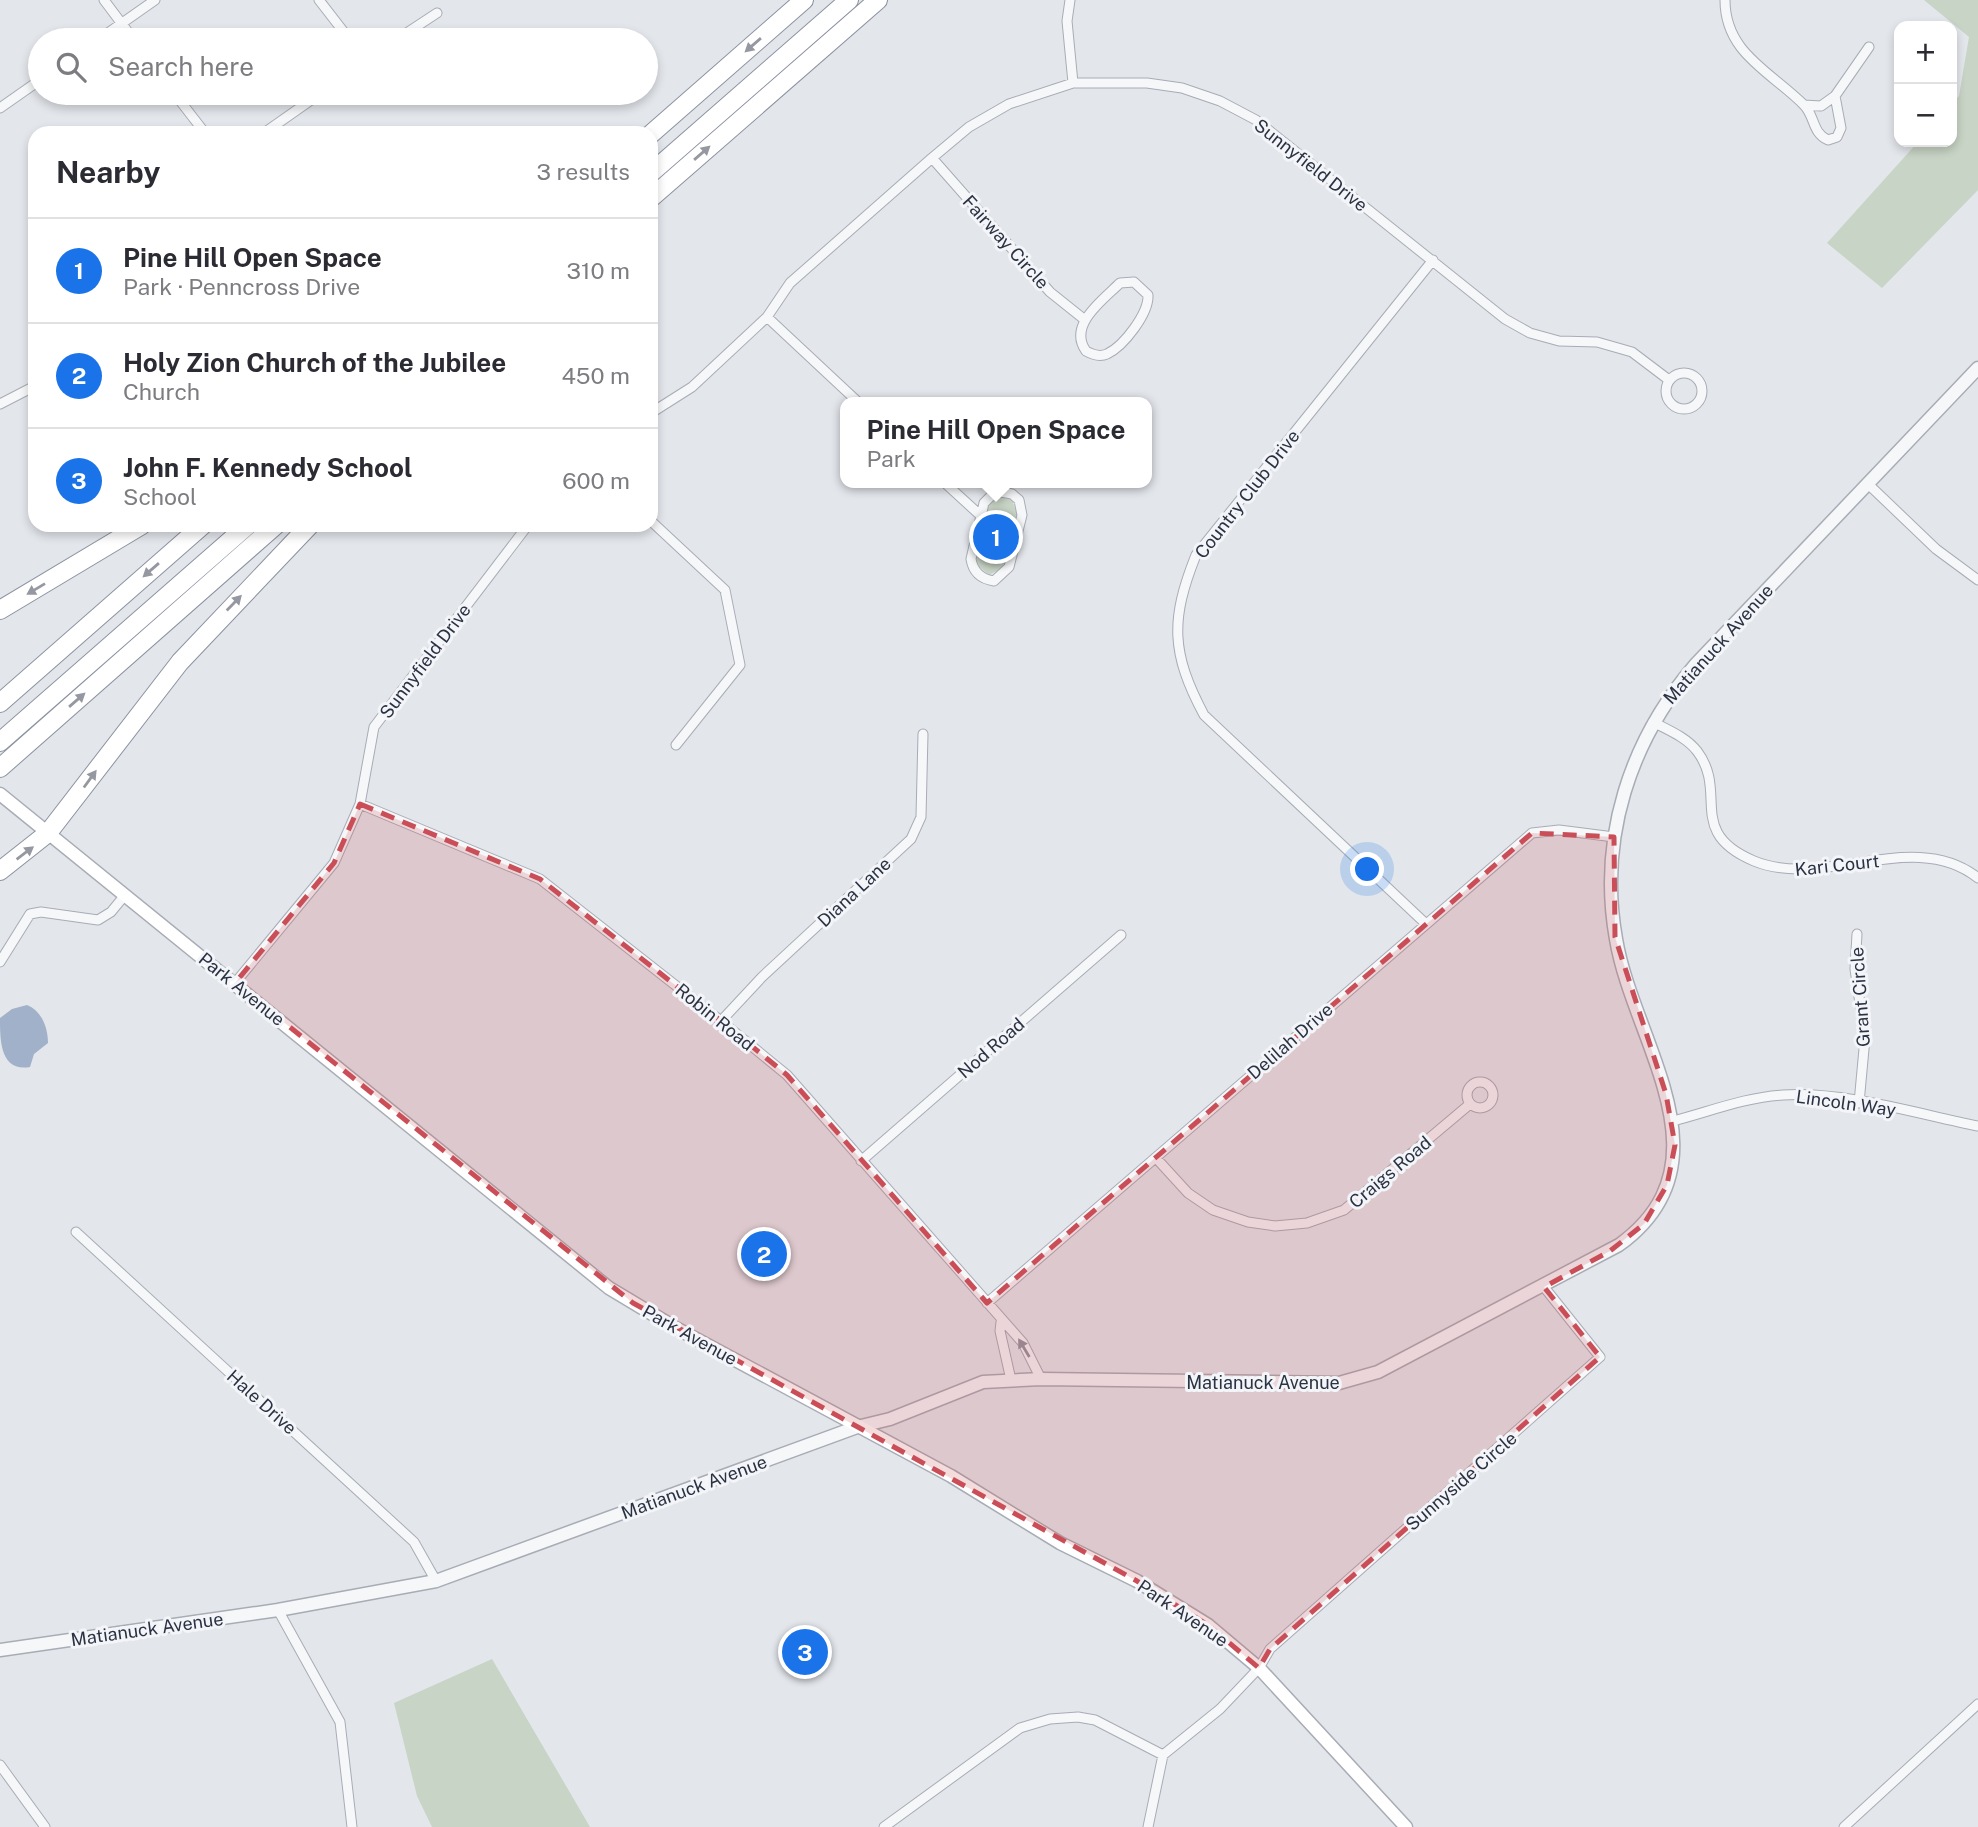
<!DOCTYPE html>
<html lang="en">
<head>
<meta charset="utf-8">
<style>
	:root { --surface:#fff; --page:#f2f2f3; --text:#2b2b33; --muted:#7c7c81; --line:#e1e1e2; --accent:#1a73e8 }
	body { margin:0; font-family:"Public Sans",sans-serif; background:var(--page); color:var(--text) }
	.controls { position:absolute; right:21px; top:21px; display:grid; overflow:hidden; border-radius:14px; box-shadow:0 4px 10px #0003 }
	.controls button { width:63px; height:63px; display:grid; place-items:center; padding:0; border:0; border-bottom:2px solid var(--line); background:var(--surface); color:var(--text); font:35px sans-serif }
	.you { position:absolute; left:1368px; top:870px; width:24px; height:24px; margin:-18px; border:5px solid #fff; border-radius:50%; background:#1a73e8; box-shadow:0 0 0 10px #1a73e833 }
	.badge { display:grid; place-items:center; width:46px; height:46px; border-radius:50%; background:var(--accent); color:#fff; font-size:23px; font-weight:700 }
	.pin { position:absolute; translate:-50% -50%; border:4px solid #fff; box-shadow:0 2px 7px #0006 }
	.popup { position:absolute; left:840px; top:397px; width:312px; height:91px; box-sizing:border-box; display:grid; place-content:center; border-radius:14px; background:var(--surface); filter:drop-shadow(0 2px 5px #0005); font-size:23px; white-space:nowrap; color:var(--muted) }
	.popup b { font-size:26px; color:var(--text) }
	.popup::after { content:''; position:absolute; left:50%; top:100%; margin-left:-14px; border:14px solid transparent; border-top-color:var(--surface) }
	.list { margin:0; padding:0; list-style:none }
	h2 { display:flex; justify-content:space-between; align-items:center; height:91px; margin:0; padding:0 28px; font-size:30px }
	h2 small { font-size:23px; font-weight:400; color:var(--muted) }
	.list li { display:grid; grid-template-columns:46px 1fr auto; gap:21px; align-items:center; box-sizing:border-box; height:105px; padding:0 28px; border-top:2px solid var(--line) }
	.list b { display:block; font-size:26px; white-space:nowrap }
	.list p { margin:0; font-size:23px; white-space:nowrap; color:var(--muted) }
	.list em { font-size:23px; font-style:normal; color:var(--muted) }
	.icon { flex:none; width:38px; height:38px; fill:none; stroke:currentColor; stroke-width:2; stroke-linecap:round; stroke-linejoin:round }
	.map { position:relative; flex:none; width:1978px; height:1827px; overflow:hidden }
	.search { position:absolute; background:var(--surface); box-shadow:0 4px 10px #0003; left:28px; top:28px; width:630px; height:77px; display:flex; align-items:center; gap:18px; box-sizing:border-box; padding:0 24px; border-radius:38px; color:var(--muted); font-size:26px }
	.panel { position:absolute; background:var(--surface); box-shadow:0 4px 10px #0003; left:28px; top:126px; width:630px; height:406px; border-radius:21px }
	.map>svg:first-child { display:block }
	.green { fill:#c8d4c5 }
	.water { fill:#a0b1c9 }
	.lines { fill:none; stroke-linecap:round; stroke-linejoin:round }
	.minor-casing { stroke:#a8acb5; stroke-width:11 }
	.tertiary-casing { stroke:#a8acb5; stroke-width:15 }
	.secondary-casing { stroke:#a8acb5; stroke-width:15 }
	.motorway-casing { stroke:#8b92a1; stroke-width:20 }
	.minor { stroke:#f6f7f9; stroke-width:9 }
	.tertiary { stroke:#f6f7f9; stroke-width:12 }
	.secondary { stroke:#fff; stroke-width:12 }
	.motorway { stroke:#fff; stroke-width:18 }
	.oneway { fill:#9598a1 }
	.oneway2 { fill:#90949e }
	.marked { fill:#ca4e57; fill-opacity:0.2; stroke:#ca4e57; stroke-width:5; stroke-dasharray:14 9; stroke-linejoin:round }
	.labels { text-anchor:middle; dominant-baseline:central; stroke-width:6; stroke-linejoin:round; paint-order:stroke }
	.street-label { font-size:18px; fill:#2b3243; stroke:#f3f5f8 }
</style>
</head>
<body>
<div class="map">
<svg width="1978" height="1827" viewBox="0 0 1978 1827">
	<rect width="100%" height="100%" fill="#e3e6eb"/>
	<path class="green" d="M1924,0H1978V190L1882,288L1827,243L1918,142H1952V104L1959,96L1969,37Z
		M998,496L1012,500L1017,514L1004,567L989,575L977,565C975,547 982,506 998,496Z
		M492,1659L590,1827H432L417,1796L394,1703Z"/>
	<path class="water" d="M27,1005C42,1011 48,1028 48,1043L34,1054L30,1067C0,1072 0,1040 0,1018L12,1009Z"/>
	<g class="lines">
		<g class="minor-casing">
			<path id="minor" d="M104,0L134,40
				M319,0L350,40
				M1070,0L1067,21L1073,83
				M1725,0C1725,53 1770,71 1804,105C1815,116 1812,133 1828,140L1837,137L1841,128L1835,96L1869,47
				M98,40L155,0
				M396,40L437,13
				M174,93L205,133
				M1804,105L1821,106L1835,96
				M0,108L40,80
				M264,133L321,93
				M932,158L1050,292L1085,320
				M1134,282L1148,295C1149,313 1124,346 1107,354C1100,357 1093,355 1086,351C1067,325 1104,299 1120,283Z
				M767,317L858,402
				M1666 391a18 18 0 1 1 36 0a18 18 0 1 1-36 0Z
				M0,404L35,386
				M651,413L692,387L767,317L790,283L932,158L969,127L1009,104L1073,83H1147L1182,88L1220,101L1256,120L1505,319L1530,333L1559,341L1597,342L1632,352L1669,380
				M945,483L981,516
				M1867,483L1936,549L1978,580
				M996,491L1012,494L1019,500L1022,515L1009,567L994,581C981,579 973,572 971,559L984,503Z
				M651,521L725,590L740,665L676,745
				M1653,722C1668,730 1686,737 1697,751C1729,793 1685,832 1754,861C1824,890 1914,827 1978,878
				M360,804L540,879L721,1021L787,1075L1023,1343L1041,1379
				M1425,923L1204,715C1171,653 1170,620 1196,555L1433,260
				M1857,934L1855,969L1865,1038L1859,1103
				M0,962L30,914L41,912L98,920L111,912L125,895
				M235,983L334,863L360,804L374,727L528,525
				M721,1021L762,977L911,839L921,817L923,734
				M1467 1095a13 13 0 1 1 26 0a13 13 0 1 1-26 0Z
				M1673,1121C1708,1112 1746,1097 1783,1095C1844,1091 1918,1114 1978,1126
				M1156,1158L1188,1193L1213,1210L1248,1222L1275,1226L1307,1223L1344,1210L1470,1104
				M861,1161L1121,935
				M76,1232L414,1542L436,1581
				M987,1303L1532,833L1559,830L1614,837
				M1001,1322L1000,1331L1011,1380
				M278,1610L340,1722L352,1827
				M0,1765L45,1827
				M884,1827L1020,1728L1050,1719L1078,1717L1095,1720L1163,1755
				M1148,1827L1163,1755L1220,1709L1259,1668L1270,1649L1600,1357L1544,1287
				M1844,1827L1978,1704"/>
		</g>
		<g class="tertiary-casing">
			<path id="tertiary" d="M0,1650L278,1610L436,1581L857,1427L890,1419L983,1382L1041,1379L1339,1383L1378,1372L1619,1245C1734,1162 1633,1042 1616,939C1598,838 1630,740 1696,664L1978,368"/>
		</g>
		<g class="secondary-casing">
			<path id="secondary" d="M0,794L609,1288L674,1327L951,1476L1060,1543L1137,1581L1208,1625L1259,1668L1406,1827"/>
		</g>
		<g class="motorway-casing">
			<path id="motorway" d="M651,134L804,0
				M651,173L849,0
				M651,198L878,0
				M0,610L142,525
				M0,703L203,525
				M0,742L248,525
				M0,768L276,525
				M0,871L48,833L180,662L310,525"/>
		</g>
		<use href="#minor" class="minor"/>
		<use href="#tertiary" class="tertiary"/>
		<use href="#secondary" class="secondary"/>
		<use href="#motorway" class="motorway"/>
	</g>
	<defs><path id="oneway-solid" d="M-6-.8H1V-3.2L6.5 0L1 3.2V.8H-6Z" transform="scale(1.75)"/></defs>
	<g class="oneway">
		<use href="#oneway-solid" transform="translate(753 45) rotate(139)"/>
		<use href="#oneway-solid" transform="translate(702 153) rotate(-41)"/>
		<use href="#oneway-solid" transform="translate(151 570) rotate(139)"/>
		<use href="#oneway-solid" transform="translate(36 589) rotate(149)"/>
		<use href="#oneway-solid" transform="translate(234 603) rotate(-46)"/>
		<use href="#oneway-solid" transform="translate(77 700) rotate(-41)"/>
		<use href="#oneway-solid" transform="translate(90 779) rotate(-54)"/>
		<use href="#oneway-solid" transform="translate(25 853) rotate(-37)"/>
	</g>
	<use class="oneway2" href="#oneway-solid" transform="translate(1024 1348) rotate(-121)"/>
	<path class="marked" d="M360,804L540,879L721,1021L787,1075L987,1303L1532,833L1614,837L1615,937L1666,1094L1675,1145L1667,1185L1644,1224L1610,1251L1544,1287L1600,1357L1270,1649L1259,1668L1208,1625L1137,1581L633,1303L235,983L334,863Z"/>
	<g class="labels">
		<g class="street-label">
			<text transform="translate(1311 165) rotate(38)">Sunnyfield Drive</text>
			<text transform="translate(1006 242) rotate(48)">Fairway Circle</text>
			<text transform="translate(1247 494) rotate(-52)">Country Club Drive</text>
			<text transform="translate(1718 644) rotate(-48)">Matianuck Avenue</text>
			<text transform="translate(425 661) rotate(-53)">Sunnyfield Drive</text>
			<text transform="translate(1837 865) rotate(-6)">Kari Court</text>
			<text transform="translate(854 892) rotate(-43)">Diana Lane</text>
			<text transform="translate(242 989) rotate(39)">Park Avenue</text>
			<text transform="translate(1860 997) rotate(-94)">Grant Circle</text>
			<text transform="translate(715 1017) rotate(39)">Robin Road</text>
			<text transform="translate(1290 1041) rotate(-41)">Delilah Drive</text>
			<text transform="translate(991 1048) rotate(-41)">Nod Road</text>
			<text transform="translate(1846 1103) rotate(8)">Lincoln Way</text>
			<text transform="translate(1390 1172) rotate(-40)">Craigs Road</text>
			<text transform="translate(690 1335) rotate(29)">Park Avenue</text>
			<text x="1263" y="1382">Matianuck Avenue</text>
			<text transform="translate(262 1402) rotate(42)">Hale Drive</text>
			<text transform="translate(1461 1481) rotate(-41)">Sunnyside Circle</text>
			<text transform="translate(694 1487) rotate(-20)">Matianuck Avenue</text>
			<text transform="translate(1183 1613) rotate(34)">Park Avenue</text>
			<text transform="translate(147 1629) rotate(-8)">Matianuck Avenue</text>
		</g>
	</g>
</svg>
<div class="controls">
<button>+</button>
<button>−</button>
</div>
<div class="you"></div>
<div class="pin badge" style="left:996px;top:537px">1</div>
<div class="popup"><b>Pine Hill Open Space</b>Park</div>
<div class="pin badge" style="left:764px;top:1254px">2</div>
<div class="pin badge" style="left:805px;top:1652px">3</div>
<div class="search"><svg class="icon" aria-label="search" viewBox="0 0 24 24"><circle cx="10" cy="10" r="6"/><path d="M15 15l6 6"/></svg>Search here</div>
<section class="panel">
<h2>Nearby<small>3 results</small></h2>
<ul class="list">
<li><span class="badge">1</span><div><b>Pine Hill Open Space</b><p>Park · Penncross Drive</p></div><em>310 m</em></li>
<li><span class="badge">2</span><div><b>Holy Zion Church of the Jubilee</b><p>Church</p></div><em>450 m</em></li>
<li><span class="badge">3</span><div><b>John F. Kennedy School</b><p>School</p></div><em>600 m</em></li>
</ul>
</section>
</div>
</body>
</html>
